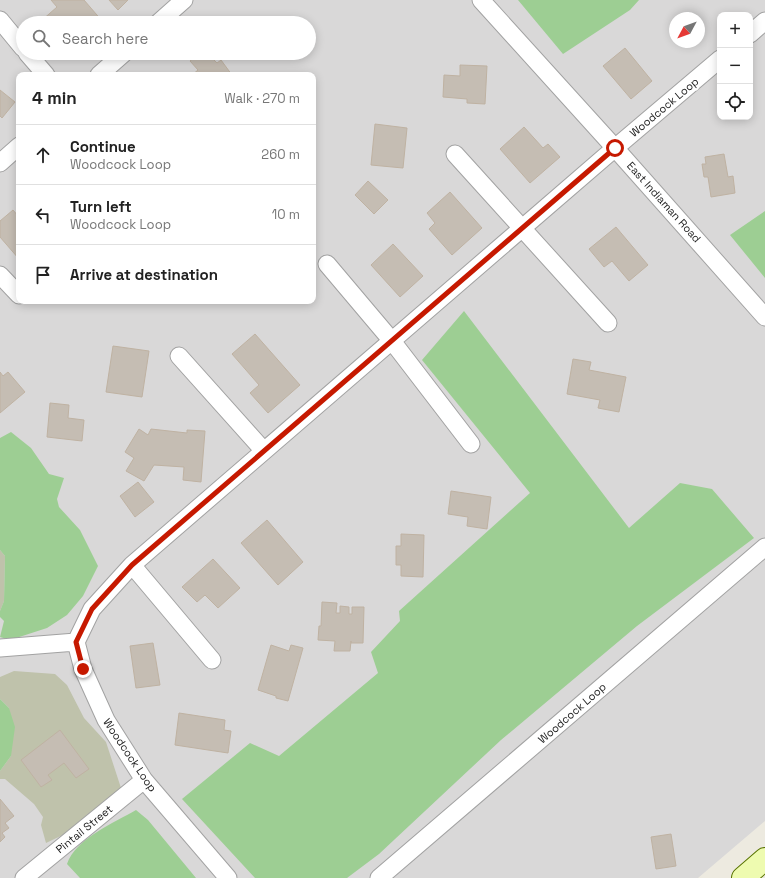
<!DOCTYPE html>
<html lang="en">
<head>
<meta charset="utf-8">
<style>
	:root { --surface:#fff; --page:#f6f6f6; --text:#222; --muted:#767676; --line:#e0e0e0 }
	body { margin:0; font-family:"Space Grotesk",sans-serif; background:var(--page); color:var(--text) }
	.controls { position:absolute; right:12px; top:12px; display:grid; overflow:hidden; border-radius:8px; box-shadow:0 2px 10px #0003 }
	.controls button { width:36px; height:36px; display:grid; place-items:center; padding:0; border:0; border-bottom:1px solid var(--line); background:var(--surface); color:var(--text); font:20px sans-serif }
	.compass { position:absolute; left:669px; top:12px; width:36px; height:36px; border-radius:50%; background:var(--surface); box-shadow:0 2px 10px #0003; rotate:229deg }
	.stop { position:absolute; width:12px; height:12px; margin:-9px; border:3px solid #c61900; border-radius:50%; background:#fff }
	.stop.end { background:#c61900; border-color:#fff; box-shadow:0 1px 4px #0008 }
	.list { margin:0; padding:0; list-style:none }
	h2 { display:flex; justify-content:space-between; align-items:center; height:52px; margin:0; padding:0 16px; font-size:17px }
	h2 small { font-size:13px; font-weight:400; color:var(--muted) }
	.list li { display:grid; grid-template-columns:26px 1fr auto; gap:12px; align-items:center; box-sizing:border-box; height:60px; padding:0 16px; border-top:1px solid var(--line) }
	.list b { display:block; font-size:15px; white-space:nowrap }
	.list p { margin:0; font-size:13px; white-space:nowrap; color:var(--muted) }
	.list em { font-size:13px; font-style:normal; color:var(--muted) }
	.icon { flex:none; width:22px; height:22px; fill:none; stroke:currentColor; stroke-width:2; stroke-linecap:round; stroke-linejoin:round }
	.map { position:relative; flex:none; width:765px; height:878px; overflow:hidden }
	.search { position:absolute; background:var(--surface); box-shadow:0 2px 10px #0003; left:16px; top:16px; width:300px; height:44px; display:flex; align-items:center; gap:10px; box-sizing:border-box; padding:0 14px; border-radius:22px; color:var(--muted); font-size:15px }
	.panel { position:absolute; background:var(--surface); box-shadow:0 2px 10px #0003; left:16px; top:72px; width:300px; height:232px; border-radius:8px }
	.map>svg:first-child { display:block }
	.residential { fill:#d9d8d8; fill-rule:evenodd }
	.construction { fill:#bfc2ab }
	.forest { fill:#9dce93 }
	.building { fill:#c5bdb3; stroke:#bfb2a2 }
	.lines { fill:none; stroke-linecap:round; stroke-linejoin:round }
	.street-casing { stroke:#a2a2a2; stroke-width:19 }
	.secondary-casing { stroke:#587301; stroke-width:24 }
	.street { stroke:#fff; stroke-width:17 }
	.secondary { stroke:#eefbb0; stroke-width:22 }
	.route { stroke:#c61900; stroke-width:5 }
	.labels { text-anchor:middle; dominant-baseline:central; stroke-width:4; stroke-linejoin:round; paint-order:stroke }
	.street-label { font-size:11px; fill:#1b1b1b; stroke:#fff }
</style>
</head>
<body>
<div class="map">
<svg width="765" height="878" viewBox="0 0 765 878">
	<rect width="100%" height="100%" fill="#edeae0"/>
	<path class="residential" d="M0,0H765V821L698,878H0ZM720,15H750V117H720ZM675,18H699V42H675ZM23,23H309V53H23ZM19,75H313V301H19Z"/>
	<path class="construction" d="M0,550L5,556L4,601L0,611Z
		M14,671L55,674L67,685L84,718L106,742L121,788L67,833L46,843L41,825L43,817L34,804L5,779H0V771L11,756L9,708L0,699V677Z"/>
	<path class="forest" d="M518,0H639L630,10L563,54Z
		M765,211V278L730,235Z
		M464,311L629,528L680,483L712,489L754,538L637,626L501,740L379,854L347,878H255L182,799L250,743L279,756L378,673L371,652L400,621L399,611L530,493L422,360Z
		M11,432L31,448L49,474L64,478L57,499L59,507L80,530L98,566L83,596L67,615L47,628L10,640L0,637L4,621L0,617V611L4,601L5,556L0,550V438Z
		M0,699L9,708L15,727L11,756L0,771Z
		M136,810L148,820L196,878H80L67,864C76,838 114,823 136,810Z"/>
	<path class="building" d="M51,0H84L103,22L102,23H44L41,21L57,7Z
		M109,0H128L118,10Z
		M625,48L652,81L631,99L603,66Z
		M199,53H215L217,54L212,58L217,63L221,60L232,75H192L198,70L190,61Z
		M460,65L487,66L485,104L467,103V99L443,97L444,75L460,76Z
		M0,90L15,102L2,118L0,116Z
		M375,124L407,128L403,168L371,165Z
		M524,127L543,148L548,144L560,157L530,183L500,149Z
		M724,154L728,177L733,176L735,193L711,197L708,177H704L702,164H706L705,157Z
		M368,181L388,200L374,214L355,195Z
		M450,192L482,228L452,255L429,229L435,223L427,213Z
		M13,210L19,217V259L0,237V221Z
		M616,227L648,265L629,281L612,261L604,267L589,249Z
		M393,244L423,276L400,297L371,265Z
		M255,334L300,385L268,413L250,393L259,385L232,354Z
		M113,346L149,351L142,397L106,392Z
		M573,359L591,362L589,370L626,377L619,412L598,408L600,400L567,394Z
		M0,372L3,376L8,372L25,392L0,413Z
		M50,403L69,405L68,418L84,420L82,441L47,437Z
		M139,429L148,435L151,429L187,433V430L205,431L201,482L183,480L184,467L154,465L144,481L126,471L134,458L125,452Z
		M138,482L154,502L135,517L120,496Z
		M451,491L491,497L487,529L467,526L468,517L448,514Z
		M267,520L303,562L278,585L241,543Z
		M401,534L424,535L423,577L401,576V565H396V546H401Z
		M213,559L240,588L218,608L205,595L197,602L182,587Z
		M322,602L337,603L336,613H340V606L349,607V614H352V607H364L363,643H351V641L350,651H334L335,641L318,640L319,626H321Z
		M153,643L160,685L136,688L130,646Z
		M271,645L289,651L291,645L303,648L288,701L276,698V696L258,690Z
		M179,713L225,720L224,730L231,731L228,753L175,745Z
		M60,730L89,769L76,778L64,763L48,775L52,780L41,787L21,760Z
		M0,799L14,816L5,823L9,828L2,833L5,837L0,842Z
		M671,834L676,866L656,869L651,837Z"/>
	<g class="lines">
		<g class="street-casing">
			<path id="street" d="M481,0L615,148L765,317
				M0,20L23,48
				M158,23L184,0
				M750,34L765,21
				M27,53L46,75
				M99,75L124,53
				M455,154L608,323
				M0,163L19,146
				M327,264L392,341L471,444
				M0,275L19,295
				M179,356L264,451
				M132,565L212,660
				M0,648L76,642
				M24,878L144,780
				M228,878L144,780L106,720L83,669L76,642L92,609L132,565L615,148L720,59
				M379,878L765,547"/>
		</g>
		<g class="secondary-casing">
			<path id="secondary" d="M743,878L765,859"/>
		</g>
		<use href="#street" class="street"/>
		<use href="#secondary" class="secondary"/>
	</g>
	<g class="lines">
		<path class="route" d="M83,669L76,642L92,609L132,565L615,148"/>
	</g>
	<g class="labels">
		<g class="street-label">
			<text transform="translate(664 107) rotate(-40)">Woodcock Loop</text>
			<text transform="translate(664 202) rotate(48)">East Indiaman Road</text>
			<text transform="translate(572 713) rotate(-41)">Woodcock Loop</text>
			<text transform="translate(130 755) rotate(56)">Woodcock Loop</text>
			<text transform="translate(84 829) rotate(-39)">Pintail Street</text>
		</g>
	</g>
</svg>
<div class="controls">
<button>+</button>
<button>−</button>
<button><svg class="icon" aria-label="locate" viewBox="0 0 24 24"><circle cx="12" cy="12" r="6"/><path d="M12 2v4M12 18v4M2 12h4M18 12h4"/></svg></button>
</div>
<svg class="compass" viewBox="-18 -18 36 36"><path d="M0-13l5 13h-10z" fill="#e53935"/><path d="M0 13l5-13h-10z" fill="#767676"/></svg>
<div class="stop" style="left:615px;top:148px"></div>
<div class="stop end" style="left:83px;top:669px"></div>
<div class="search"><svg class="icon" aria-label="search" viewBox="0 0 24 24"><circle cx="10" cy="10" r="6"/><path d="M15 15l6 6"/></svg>Search here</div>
<section class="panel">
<h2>4 min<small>Walk · 270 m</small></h2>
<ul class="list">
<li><svg class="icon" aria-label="ahead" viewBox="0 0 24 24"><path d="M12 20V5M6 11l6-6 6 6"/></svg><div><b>Continue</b><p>Woodcock Loop</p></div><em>260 m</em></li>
<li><svg class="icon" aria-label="left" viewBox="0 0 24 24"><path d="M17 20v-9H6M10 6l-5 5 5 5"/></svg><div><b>Turn left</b><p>Woodcock Loop</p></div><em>10 m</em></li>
<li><svg class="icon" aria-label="arrive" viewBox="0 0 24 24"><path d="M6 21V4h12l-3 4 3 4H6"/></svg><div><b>Arrive at destination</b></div></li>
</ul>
</section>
</div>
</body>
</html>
